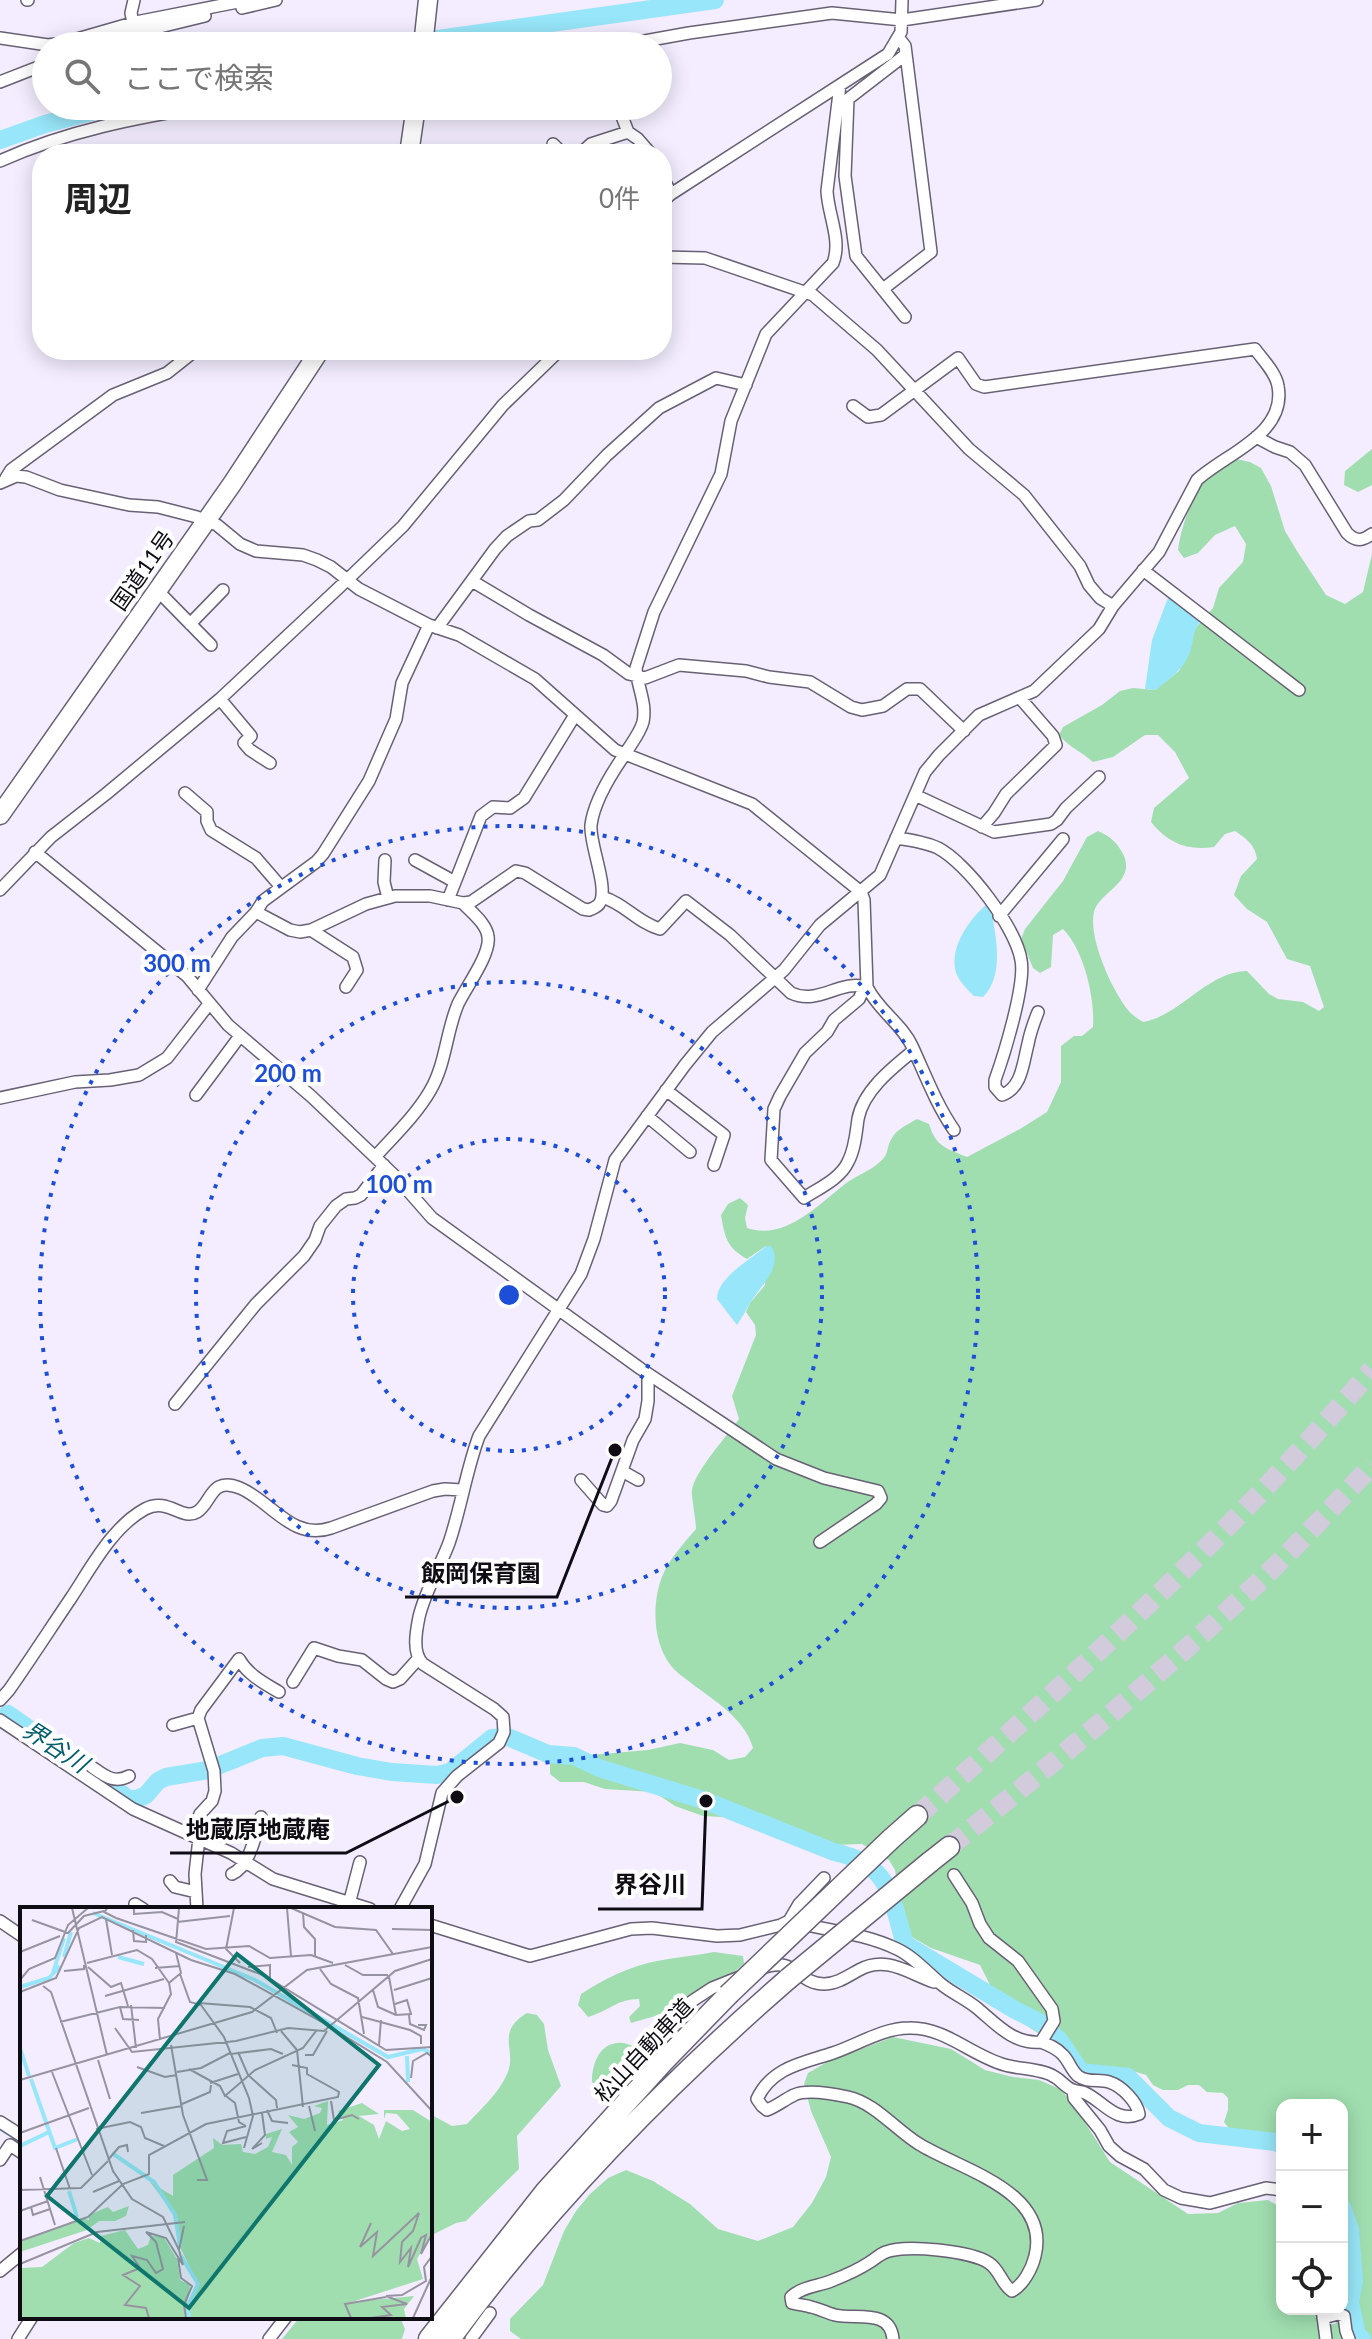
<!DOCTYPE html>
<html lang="ja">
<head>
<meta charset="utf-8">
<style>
	:root { --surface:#fff; --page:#f6f6f6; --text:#222; --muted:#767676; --line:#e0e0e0 }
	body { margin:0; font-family:Lato,"Noto Sans JP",sans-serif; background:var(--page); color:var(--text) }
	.controls { position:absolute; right:24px; bottom:24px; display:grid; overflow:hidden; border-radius:16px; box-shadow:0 4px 20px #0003 }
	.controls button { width:72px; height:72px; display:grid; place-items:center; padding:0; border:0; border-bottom:2px solid var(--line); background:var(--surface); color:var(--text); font:40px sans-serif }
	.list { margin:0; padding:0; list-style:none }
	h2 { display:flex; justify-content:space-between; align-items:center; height:104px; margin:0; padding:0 32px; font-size:34px }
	h2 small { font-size:26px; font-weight:400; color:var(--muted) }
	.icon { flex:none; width:44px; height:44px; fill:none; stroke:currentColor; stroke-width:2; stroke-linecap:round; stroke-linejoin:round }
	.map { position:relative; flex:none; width:1372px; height:2339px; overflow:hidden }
	.search { position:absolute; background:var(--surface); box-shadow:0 4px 20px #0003; left:32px; top:32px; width:640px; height:88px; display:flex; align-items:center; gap:20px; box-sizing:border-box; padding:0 28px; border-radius:44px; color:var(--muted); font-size:30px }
	.panel { position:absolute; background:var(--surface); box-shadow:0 4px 20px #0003; left:32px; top:144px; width:640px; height:216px; border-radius:32px }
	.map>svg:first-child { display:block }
	.green { fill:#a0deb0 }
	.water { fill:#98e6f9 }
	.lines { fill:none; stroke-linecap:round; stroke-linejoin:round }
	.stream { stroke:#98e6f9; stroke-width:3 }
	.river { stroke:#98e6f9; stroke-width:18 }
	.motorway-tunnel { stroke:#d1cbdc; stroke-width:20; stroke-dasharray:20 10; stroke-linecap:butt }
	.minor-casing { stroke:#686174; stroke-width:14 }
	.trunk-casing { stroke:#686174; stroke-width:21 }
	.motorway-casing { stroke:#686174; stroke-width:23 }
	.minor { stroke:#fff; stroke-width:11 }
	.trunk { stroke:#fff; stroke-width:18 }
	.motorway { stroke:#fff; stroke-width:20 }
	.motorway-bridge-casing { stroke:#686174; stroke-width:23; stroke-linecap:butt }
	.motorway-bridge { stroke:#fff; stroke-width:20 }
	.ring { fill:none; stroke:#1d4ed8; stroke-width:4; stroke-dasharray:4 8 }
	.labels { text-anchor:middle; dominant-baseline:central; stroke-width:8; stroke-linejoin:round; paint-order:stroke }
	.street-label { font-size:22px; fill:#0f0c14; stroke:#fefefe }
	.water-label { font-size:24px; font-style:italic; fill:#005d6e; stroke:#fefefe }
	.inset-river { fill:none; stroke:#98e6f9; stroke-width:4 }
	.inset-road { fill:none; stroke:#9893a1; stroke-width:2 }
	.view { fill:#0f766e; fill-opacity:0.15; stroke:#0f766e; stroke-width:4 }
	.inset-edge { fill:none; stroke:#0f0c14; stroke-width:4 }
	.centre { fill:#1d4ed8; stroke:#fefefe; stroke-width:4 }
	.ring-label { font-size:24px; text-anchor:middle; font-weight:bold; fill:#1d4ed8; stroke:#fefefe; stroke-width:8; stroke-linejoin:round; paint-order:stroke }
	.leader { fill:none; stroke:#0f0c14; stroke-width:3 }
	.callout-dot { fill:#0f0c14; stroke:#fefefe; stroke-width:3 }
	.callout-label { font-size:24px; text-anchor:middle; font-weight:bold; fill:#0f0c14; stroke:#fefefe; stroke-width:8; stroke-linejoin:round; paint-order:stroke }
</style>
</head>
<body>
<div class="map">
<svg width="1372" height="2339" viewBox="0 0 1372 2339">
	<rect width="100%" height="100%" fill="#f3edff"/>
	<path class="green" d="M1372,449V485L1358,492L1344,485L1345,471Z
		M1236,459L1250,462L1261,468L1271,486L1285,531L1297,551L1326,595L1345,604L1363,592L1372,554V2339H521L510,2331V2319L543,2285L564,2231L576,2211L590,2194L608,2178L626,2170L653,2181L690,2204L718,2229L758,2241L793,2227L812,2203L826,2177L831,2157L811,2111L804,2084L808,2073L827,2062L893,2037L951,2049L985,2070L1013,2077L1039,2080L1060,2089L1072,2102L1110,2162L1188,2214L1218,2213L1238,2203L1268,2200L1282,2208V2309H1314L1321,2325L1335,2324L1358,2282L1356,2228L1342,2193V2105H1282V2140L1274,2137L1230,2130L1224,2122L1228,2110V2098L1223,2093L1207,2092L1199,2085H1188L1178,2090H1163L1153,2085L1146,2075L1126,2069L1087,2066L1002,2009L980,1965L931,1948L910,1936L901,1906L895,1870L889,1860L862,1844L834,1845L745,1811L722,1817L703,1816L675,1806L654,1792L605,1789L584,1782H560L550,1774V1764L556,1758L648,1750L680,1743L713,1750L729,1760L745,1757L753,1748C745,1719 715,1701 691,1683C685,1678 677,1673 672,1667C651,1642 651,1596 666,1568C674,1554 685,1542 696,1529C696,1521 691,1495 692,1490C695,1471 727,1436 739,1419L732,1396L756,1335L755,1325L746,1312L750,1303L765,1285L766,1246L747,1259C726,1247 725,1237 721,1215L728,1204L740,1198L748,1205L745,1218L747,1228C785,1241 818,1205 845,1184C857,1175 871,1171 882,1160C887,1155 887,1151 889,1144C894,1130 905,1126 917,1119L929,1124C936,1147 946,1148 967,1157L1020,1129L1047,1112L1061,1082V1046L1074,1036H1082L1093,1027C1095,998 1084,950 1063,929L1053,935L1051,967L1040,973L1033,968L1021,939L1025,929L1063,881L1087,837L1098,831C1111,837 1118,843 1124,856C1135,883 1099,892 1094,912C1088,938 1112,990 1128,1010C1132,1015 1138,1019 1143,1022C1182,1015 1206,972 1247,971L1269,994L1278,999L1303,1002L1319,1011L1324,1007L1310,966L1287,959L1267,922L1247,909L1234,895L1241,876L1257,859C1255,845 1247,839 1235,831L1225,834L1214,847C1187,851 1168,843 1151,822L1154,808L1189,778L1175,752L1158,735H1145L1113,757L1093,762C1082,752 1069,747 1059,735L1063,727L1102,705L1120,691L1133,688L1155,690L1179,671L1190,651L1194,630L1213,608L1219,588L1243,562L1246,544L1235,526L1215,535L1198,553L1184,558L1178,550C1181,527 1192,495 1208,477C1216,470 1227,464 1236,459Z
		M714,1952L743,1956L744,1964L730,1975L683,1998L662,2014L631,2023L629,2017L640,2006L639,1999C617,1999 609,2011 588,2017L578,2005L581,1994C604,1979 630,1966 657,1961C676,1957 695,1956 714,1952Z
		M527,2013L537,2015L544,2024L548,2050L561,2086L517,2136L519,2169L466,2221L456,2223L430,2236V2114L452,2126L467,2124C481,2109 499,2093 507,2074C518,2050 494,2033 527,2013Z
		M662,2030L668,2031L667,2042L620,2086L612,2092H603L592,2082C592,2063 600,2041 623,2043C630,2044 635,2048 641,2049L656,2031Z
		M300,2317H400L405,2329L402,2339H282Z"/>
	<path class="water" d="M1168,598H1172L1200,622C1192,632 1194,640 1190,652C1184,669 1169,680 1155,690L1145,689L1152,640Z
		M986,905L990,907C996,933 1005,976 983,997L974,996C968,990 960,982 957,975C947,951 969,919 986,905Z
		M766,1246H771C784,1266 760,1287 750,1303C746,1310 742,1318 737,1325L717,1299C717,1277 752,1259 766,1246Z"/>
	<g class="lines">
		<path class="stream" d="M0,2129L22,2143
			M273,2317L276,2319"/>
		<path class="river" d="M388,46L715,0
			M0,140L45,124L113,106
			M0,1720L8,1714L129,1799H137L146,1795L158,1781L166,1777L208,1770L262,1748L283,1746L357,1766L392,1772L437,1775L450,1772L492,1738L508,1737L548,1754L574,1756L599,1768L706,1801L834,1852C891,1864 890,1896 905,1944L1015,2010L1041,2023L1060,2041L1081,2072L1128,2077L1169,2118L1199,2133L1275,2142L1282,2145
			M1342,2207L1350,2230L1354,2282L1350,2302L1357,2335L1362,2339"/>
		<path class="motorway-tunnel" d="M917,1816C1022,1722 1128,1627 1228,1526C1278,1476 1325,1423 1372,1370
			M949,1847C1047,1768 1144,1689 1236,1603C1284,1560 1328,1512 1372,1465"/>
		<g class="minor-casing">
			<path id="minor" d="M27,0H28
				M242,8L276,0
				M133,23L131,13L134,0
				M0,38L48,45L63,43L136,22L248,0
				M93,46L127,35L205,16
				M617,46L689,33L832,13L902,20L1037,0
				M0,82L46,64
				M618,106L628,132
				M553,144L563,154
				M350,154H378
				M580,154L591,144L628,132L638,139L651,154
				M0,161C66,131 138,117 209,106
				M662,176L671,194
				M662,202L671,194L888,54L901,32L902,0
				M662,257L705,258L813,295L877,350L969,449L1024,495L1080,566L1089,585L1100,598L1113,606
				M883,289L931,252L905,46L898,37
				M905,317L856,256L845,176L848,99L905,55
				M1256,437L1275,447L1290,452L1305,465L1347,533C1356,542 1362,541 1372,534
				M6,478L11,470L113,395L167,373L196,350
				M0,483L16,476L26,477L60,490L129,505L158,507L197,517L217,525L240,544L256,551L303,555L317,560L331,567L359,589L429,625L459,635L535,679L615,750L752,804L861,892L864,900L867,987C878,1010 902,1024 912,1046C925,1074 936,1104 954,1130
				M1143,570L1299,690
				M472,581L529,615L603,655L629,674L645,678L679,665L746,671L769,677L810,682L851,707L862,710L883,706L907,689H920L964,731
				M157,590L211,645
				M190,624L223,590
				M437,628L495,549L507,536L529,521L538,520L564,500L607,455L659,408L716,378L746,385
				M220,699L251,736L244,743L250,750L270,763
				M185,793L207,812V821L211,830L256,858L281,887
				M915,795L994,832L1051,824L1057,820L1066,808L1099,777
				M982,827L994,813L1006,794L1056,745L1053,736L1020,698
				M896,838C911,840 925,842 938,848C967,863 1016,928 1021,960C1026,984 1004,1055 995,1080V1087L1002,1095C1022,1088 1023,1063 1028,1044C1030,1033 1034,1022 1038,1012
				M35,852L187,976L228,1025L312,1097L396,1177L432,1218L641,1369L776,1459L824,1478L878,1491L881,1498L876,1504L820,1542
				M385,860L384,882L388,898
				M415,860L455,882
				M0,890L51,837L106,794L220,699L347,580L403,526L503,405L560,350
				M602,897C624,903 638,923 660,929L686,901L730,935L791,993C818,1006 840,979 867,987
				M448,900L481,816L493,807L510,808L524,798L575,715
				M256,912L290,930L300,932L311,930L366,904L395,896H430L463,903L471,902L516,871L525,873L583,909L589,910C592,909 598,906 599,904C610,890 589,844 591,825C594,801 611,774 625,754C631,744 640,733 643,722C647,703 637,686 636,668L654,612L721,474L731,421L766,334L833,263C842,240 828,215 827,191L840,85
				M999,916L1063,839
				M311,930L353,957L357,970L346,987
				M864,988L859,999L834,1020L827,1032L805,1053L780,1096L774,1109L771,1160L804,1198C819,1188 840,1179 848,1162C855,1149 856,1133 858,1119C863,1091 892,1068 913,1051
				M198,990L232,937L256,912L263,901L316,862L323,854L369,781L396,719L402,683L429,625
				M666,1090L724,1135L714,1165
				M196,1095L240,1036
				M0,1098L75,1082L110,1080L139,1075L167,1058L209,1004
				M647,1116L690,1152
				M375,1157C394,1136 416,1115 430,1091C446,1064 446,1032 458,1004C466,987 491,954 488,937C487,924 472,913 463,903
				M175,1404L256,1304L304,1256L315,1240L320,1226L336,1206L346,1199L355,1198L361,1195L384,1165
				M622,1471L638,1480
				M581,1480L603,1505L607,1506L611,1501L633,1440L645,1419L648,1401V1374
				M293,1682L314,1648L338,1656L362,1660L386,1679L393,1682L400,1679L418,1659
				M0,1700L9,1690C30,1660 50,1629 71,1598C91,1568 112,1527 145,1509C168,1497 182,1521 197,1512C212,1503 210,1476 240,1488C271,1501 292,1541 331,1528L433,1491L445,1489L462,1490
				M0,1720L133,1809L231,1853L273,1879L370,1909
				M173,1725L198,1718
				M92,1767C105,1776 114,1784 129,1776
				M192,1835L200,1814L212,1801L215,1791L214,1771L198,1718L201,1710L239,1659C248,1675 264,1683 279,1692
				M232,1874C250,1866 255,1836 261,1817
				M170,1881L175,1887L196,1892
				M135,1904L143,1909
				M349,1904L360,1862
				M197,1909L195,1874L199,1838
				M400,1909L425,1864L442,1793L457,1776L499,1743L504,1732L503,1717L494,1709L423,1664C412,1653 416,1632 419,1617C425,1591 440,1567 449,1543C461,1508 466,1471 479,1436L581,1274L594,1239L615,1160L685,1065L712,1032L784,970L820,925L880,875L925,772L939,755L979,715L1034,691L1099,629L1113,606L1159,552L1197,480C1225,454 1287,434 1278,386C1276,373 1263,360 1255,349L984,387L976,384L958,358L881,415L868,417L853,406
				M0,1921L22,1936
				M789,1921L799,1904L824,1878
				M430,1925L530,1956L631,1929L652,1928L717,1936L740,1935L781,1925L789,1921C824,1930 864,1933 897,1949C914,1957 927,1972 941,1984C952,1993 966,1999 977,2008C995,2023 1014,2045 1041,2042L1054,2021L1052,2009L1018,1961L989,1938L980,1924L972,1903L954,1875
				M762,1968C796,1955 797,1984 824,1984C837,1984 848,1976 859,1970C886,1955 908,1973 934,1982
				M674,2013L712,1988L742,1976
				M1073,2090L1074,2098L1100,2130L1109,2146L1120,2156L1144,2169L1164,2190L1181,2198L1210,2203L1266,2188L1282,2190
				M0,2122L22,2136
				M0,2160L10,2145L22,2153
				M0,2271L22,2253
				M1322,2309L1326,2339
				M1323,2318L1338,2314L1344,2316L1346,2331L1349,2339
				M18,2339L32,2317
				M269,2339L286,2317
				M471,2339L490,2313
				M893,2339C890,2308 856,2320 835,2315C827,2313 820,2309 811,2307C805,2305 799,2305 792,2303L791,2297C801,2287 818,2286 831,2281C844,2276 858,2270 870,2262C875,2259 880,2254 886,2252C905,2244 972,2251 989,2263C1000,2270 1002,2285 1012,2291C1023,2285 1032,2269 1035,2256C1051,2191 961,2170 919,2144C896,2130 875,2103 848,2097C834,2094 807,2089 794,2095C784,2100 777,2106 767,2110L762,2106L757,2099C772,2067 803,2063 833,2053C857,2045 883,2028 909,2028C945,2027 972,2056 1005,2065C1019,2069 1042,2069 1053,2076C1060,2079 1066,2088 1073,2090C1077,2092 1081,2091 1085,2093C1103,2101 1116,2124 1139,2114C1137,2102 1122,2086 1109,2082C1099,2079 1087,2083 1078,2076C1071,2070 1069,2061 1063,2055C1057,2048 1049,2045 1041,2042"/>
		</g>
		<g class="trunk-casing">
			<path id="trunk" d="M423,46L428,0
				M409,154L416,106
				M0,815L232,484L320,350"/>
		</g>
		<g class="motorway-casing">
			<path id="motorway" d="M891,1839L917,1816
				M930,1862L949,1847
				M429,2339L546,2191L663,2062L728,1995
				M450,2339C547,2206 663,2088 788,1979"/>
		</g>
		<use href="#minor" class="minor"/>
		<use href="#trunk" class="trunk"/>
		<use href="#motorway" class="motorway"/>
		<g class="motorway-bridge-casing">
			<path id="motorway-bridge" d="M788,1979L930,1862
				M728,1995L891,1839"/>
		</g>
		<use href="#motorway-bridge" class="motorway-bridge"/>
	</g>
	<g class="ring">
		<circle cx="509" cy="1295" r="156"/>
		<circle cx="509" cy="1295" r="313"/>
		<circle cx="509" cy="1295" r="469"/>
	</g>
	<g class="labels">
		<g class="street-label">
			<text transform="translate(142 570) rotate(-55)">国道11号</text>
			<text transform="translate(643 2050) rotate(-47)">松山自動車道</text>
		</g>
		<g class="water-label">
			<text transform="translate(56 1746) rotate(33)">界谷川</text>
		</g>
	</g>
	<g transform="translate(20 1907)">
		<rect width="412" height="412" fill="#f3edff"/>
		<path d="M308,194L307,218L323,213L318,204L342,196L359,207L339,209L354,218L359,232L366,214L382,224L390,222L377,207L366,206L364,212V203H393L412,215V326L397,352L403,372L332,395L394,389L384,402L386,411H0V361L22,360L54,336L69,331L80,336L81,329L105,323L118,342L128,338L131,328L144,331L157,352L160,373L170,378L167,396L172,394L178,377L158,336V312L130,275L153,289V268L194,241L193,231L202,238L221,237L223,245L235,247L248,240L252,230L246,232V227L262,222L252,245L266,248L272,258V240L278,235L269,225L278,220L268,208L284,212L300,206L302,201L294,199ZM109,299L106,309L95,314H79L67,323L0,345V335L61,311L69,313V308L88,300L93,305Z" fill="#a0deb0"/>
		<path class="inset-river" d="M73,6L235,73L368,150L402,142L412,146M44,50L51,25M98,50L124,57M33,66L44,31M0,80L29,71L40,59M0,141L9,169M387,149L388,175M11,172L35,241L58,232M0,239L29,225M92,246L134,275L155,308L160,339M49,284L57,310M161,349L178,377L168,399L169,411"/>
		<path class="inset-road" d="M52,1L87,148M114,1V7L142,5L158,12M214,1L206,42L220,56M267,1L271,49M271,1L315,20L356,23L373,47M87,2L84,5L96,11L186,42L229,39L250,51L291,48L313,56M283,6L284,20L295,32V49M86,12L92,48M12,13L48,26L64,9L84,4M157,15L210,9M372,22L412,23M113,23L114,34L126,35V28M156,35L245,69L366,143L412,140M156,36L159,1M0,45L40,29M67,56L117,43L132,52L149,76M325,58L343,68H368M68,60L91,80L101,76L108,99M228,60L250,58V71M135,61L160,59M300,62L311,77L338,91L344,127M44,64L64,62V58M160,67L170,95L181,98L204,130L229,191L233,209L224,241M369,70L376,108L392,107M0,73L9,62L35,51L48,18L68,1M23,79L31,85L93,264L112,292L143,310L159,343L164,319M353,83L358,100L376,108M374,83L412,71M0,85L36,71L59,21L82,10L171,53L215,67L302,115L367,155L412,204M85,89L144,72M179,96L230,100L251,111L257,126M375,97L387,93L391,107M111,98L116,141M100,100L103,112L119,113M389,108L390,117L404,123L406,118H398M342,110L390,123L401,129V137M40,115L100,100L145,101M95,121L112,145L216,134L268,121L304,124L375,64L412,52M261,124L277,143L283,200M140,133L138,112L151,87L149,76L161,66L156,46M151,138L163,208L187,273H177M359,138L361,113M218,145L228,168L256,193L257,201M211,147L251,142L263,147M285,148H293L307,124M78,153L90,192M117,160L145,170L157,168M169,162L200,179L205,189L235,163L283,141L296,124M32,165L72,268M157,165L181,161L210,146M391,171L393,154L407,146L412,150M0,173L232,105L287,63L412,40M190,176L218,167M206,189L215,196L219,215L226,219M311,194L314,213L332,208L339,212M162,197L190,185L191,178M289,199L295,224M247,203L252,214L268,216M121,206L162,199M242,206L245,228L232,242L242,236M226,219L207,224L203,236L226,230M76,222L110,215L121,220L125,231L144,239M0,226L69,201M36,241L50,282M88,253L99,240L107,238L108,245M20,270L35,318M0,283L61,281L88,254M73,285L99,274M11,300L13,308L30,302M0,304L28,294M351,316L340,340L357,325L353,349L399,306L393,324L382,335L380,355L391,341L388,360L401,331L406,328L401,347L412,327M0,334L68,310L103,277L129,267V248L186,217L318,190L319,185L287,167V161L272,158M158,351L161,371L172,379L164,398L166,411M0,357L77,325L165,315M129,411L126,401L105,398L120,379L103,368L120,361L112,349L127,353L136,366L143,362L136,335L126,325L146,331L163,358L159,343M331,411L325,397L366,390M351,411L371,408L362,400L387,397L366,389L382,388L406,374L404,360L412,349M393,411L412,369"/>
		<path class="view" d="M217,47L359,158L169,401L27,289Z"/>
		<rect width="412" height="412" class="inset-edge"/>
	</g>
	<circle cx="509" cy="1295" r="12" class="centre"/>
	<g class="ring-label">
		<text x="177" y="972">300 m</text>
		<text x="288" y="1082">200 m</text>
		<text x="399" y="1193">100 m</text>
	</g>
	<path class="leader" d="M615 1450L557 1597H405M457 1797L346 1853H170M706 1801L702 1909H598"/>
	<g class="callout-dot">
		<circle cx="615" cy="1450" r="8"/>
		<circle cx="457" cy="1797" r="8"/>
		<circle cx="706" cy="1801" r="8"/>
	</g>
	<g class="callout-label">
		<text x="481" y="1582">飯岡保育園</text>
		<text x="258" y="1838">地蔵原地蔵庵</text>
		<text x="650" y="1893">界谷川</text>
	</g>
</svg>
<div class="controls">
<button>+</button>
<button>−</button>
<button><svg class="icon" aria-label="locate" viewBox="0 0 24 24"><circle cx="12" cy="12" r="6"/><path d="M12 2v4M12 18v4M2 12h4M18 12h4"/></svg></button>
</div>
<div class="search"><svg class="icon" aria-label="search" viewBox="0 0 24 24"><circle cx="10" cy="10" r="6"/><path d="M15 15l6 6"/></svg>ここで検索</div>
<section class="panel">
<h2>周辺<small>0件</small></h2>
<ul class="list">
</ul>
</section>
</div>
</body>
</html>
